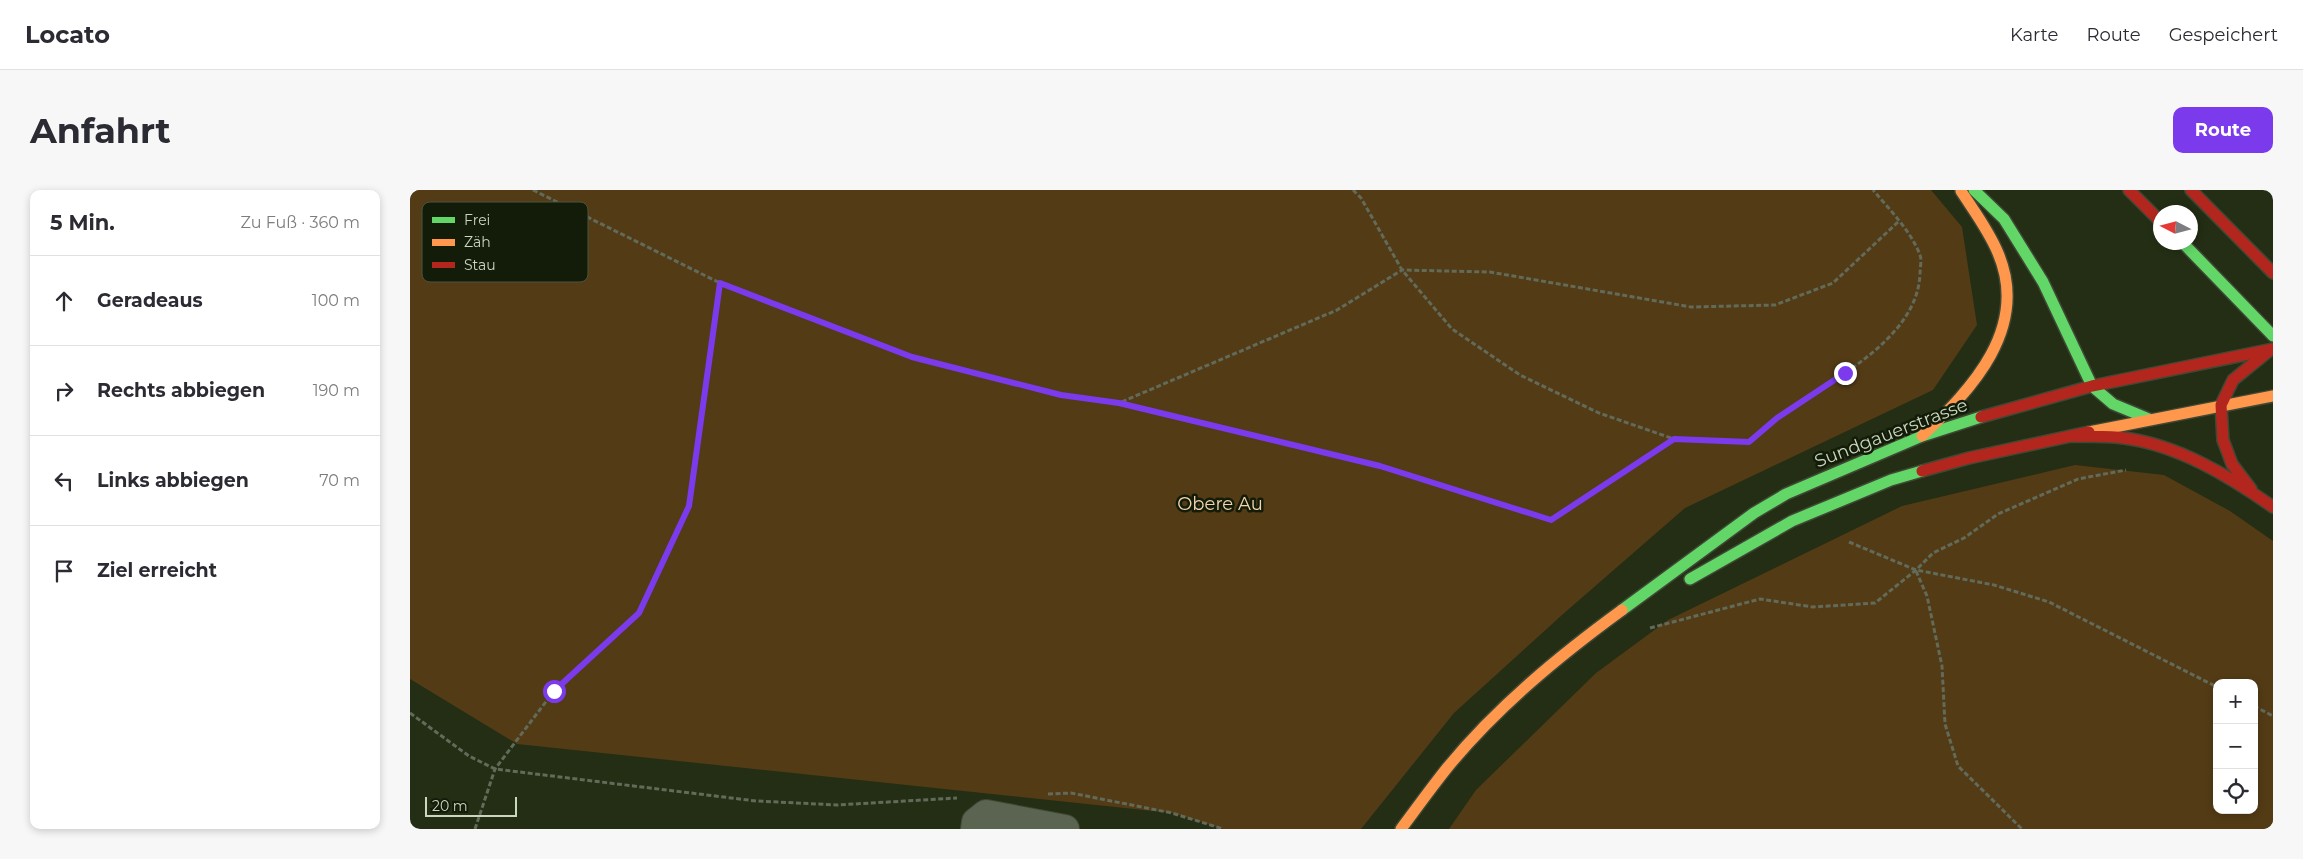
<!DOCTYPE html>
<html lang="de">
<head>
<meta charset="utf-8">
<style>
	:root { --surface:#fff; --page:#f7f7f7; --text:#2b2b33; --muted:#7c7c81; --line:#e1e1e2; --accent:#7c3aed }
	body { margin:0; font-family:Montserrat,sans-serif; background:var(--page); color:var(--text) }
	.controls { position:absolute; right:15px; bottom:15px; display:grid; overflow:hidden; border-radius:10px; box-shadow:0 2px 8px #0003 }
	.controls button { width:45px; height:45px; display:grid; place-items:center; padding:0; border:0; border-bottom:1px solid var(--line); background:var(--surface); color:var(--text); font:25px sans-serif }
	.compass { position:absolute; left:1743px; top:15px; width:45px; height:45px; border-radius:50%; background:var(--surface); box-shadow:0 2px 8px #0003; rotate:276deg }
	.scale { position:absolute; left:15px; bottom:12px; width:92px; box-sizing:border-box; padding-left:5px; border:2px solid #c9d7be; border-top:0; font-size:14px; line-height:18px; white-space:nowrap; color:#c9d7be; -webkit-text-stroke:4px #131c09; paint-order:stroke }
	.stop { position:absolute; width:15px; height:15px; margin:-11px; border:4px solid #7c3aed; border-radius:50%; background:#fff }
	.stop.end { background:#7c3aed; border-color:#fff; box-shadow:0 1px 5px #0008 }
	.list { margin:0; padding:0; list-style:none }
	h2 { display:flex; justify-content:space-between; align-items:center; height:65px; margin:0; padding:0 20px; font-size:21px }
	h2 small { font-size:16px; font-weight:400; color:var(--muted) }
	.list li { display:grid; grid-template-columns:32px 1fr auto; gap:15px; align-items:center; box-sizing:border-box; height:90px; padding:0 20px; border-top:1px solid var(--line) }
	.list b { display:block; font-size:19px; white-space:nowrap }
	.list em { font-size:16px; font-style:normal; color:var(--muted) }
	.icon { flex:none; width:28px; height:28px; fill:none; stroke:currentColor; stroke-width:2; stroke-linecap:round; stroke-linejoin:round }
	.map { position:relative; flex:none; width:1863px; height:639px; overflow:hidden; border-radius:10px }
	header { display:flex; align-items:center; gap:30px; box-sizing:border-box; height:70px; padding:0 25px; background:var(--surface); border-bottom:1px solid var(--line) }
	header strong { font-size:24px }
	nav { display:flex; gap:28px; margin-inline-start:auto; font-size:18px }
	.intro { display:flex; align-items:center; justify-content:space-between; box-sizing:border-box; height:120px; padding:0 30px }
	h1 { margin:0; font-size:35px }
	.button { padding:12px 22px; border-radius:10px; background:var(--accent); color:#fff; font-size:18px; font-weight:700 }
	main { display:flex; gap:30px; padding:0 30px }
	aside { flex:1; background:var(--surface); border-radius:10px; box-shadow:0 2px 8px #0003 }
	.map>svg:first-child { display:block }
	.green { fill:#533b15; fill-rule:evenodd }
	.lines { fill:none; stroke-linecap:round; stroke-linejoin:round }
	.street-casing { stroke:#3f4835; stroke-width:30 }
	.fast-casing { stroke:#3f4835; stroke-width:14 }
	.slow-casing { stroke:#3f4835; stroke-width:14 }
	.jam-casing { stroke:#3f4835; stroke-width:14 }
	.path { stroke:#626a59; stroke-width:3; stroke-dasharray:5 2.5; stroke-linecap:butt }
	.street { stroke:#5a6450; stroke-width:28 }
	.fast { stroke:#63d668; stroke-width:11 }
	.slow { stroke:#ff974d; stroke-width:11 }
	.jam { stroke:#b3261e; stroke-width:11 }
	.route { stroke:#7c3aed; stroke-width:6 }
	.labels { text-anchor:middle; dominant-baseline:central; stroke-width:5; stroke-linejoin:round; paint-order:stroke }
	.street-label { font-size:18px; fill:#c9d7be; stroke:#131c09 }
	.park-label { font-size:18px; fill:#f4d3ad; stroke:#131c09 }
	.key { fill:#131c09; stroke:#4a543f; stroke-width:1 }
	.key-label { font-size:14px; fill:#c9d7be }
</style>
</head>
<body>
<header>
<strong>Locato</strong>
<nav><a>Karte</a><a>Route</a><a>Gespeichert</a></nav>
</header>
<div class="intro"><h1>Anfahrt</h1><a class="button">Route</a></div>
<main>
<aside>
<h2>5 Min.<small>Zu Fuß · 360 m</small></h2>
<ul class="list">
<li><svg class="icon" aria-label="ahead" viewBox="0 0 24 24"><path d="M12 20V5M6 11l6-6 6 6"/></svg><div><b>Geradeaus</b></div><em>100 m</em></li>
<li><svg class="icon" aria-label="right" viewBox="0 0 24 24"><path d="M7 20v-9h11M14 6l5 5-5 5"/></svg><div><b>Rechts abbiegen</b></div><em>190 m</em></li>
<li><svg class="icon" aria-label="left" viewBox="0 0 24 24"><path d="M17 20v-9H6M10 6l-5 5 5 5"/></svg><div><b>Links abbiegen</b></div><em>70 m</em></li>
<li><svg class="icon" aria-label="arrive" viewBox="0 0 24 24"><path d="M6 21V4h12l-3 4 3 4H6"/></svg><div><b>Ziel erreicht</b></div></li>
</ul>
</aside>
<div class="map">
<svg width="1863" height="639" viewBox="0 0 1863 639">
	<rect width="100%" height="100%" fill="#232e14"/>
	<path class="green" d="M0,0H1521L1552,37L1567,135L1523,200L1275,318L1152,425L1044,523L951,639H813L762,623L107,554L0,489Z
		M1665,275L1754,285L1820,321L1863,351V639H1039L1066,600L1186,483L1258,430L1492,316ZM1807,493H1844V620H1807Z"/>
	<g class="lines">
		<g class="street-casing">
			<path id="street" d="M565,639L566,632L576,624L655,639"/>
		</g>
		<g class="fast-casing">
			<path id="fast" d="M1564,0L1594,29L1633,92L1682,196L1703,214L1739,229
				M1772,52L1863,146
				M1280,389L1382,331L1481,290L1512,281
				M1212,420L1344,323L1376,304L1512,246L1571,227"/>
		</g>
		<g class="slow-casing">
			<path id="slow" d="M1679,242L1863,206
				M1512,246C1562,199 1620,138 1588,63C1579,41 1564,21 1551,1
				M991,639C1006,619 1021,598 1037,578C1087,517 1149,466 1212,420"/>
		</g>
		<g class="jam-casing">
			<path id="jam" d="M1719,0L1750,31
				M1781,0L1863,83
				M1571,227L1682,196L1863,159
				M1660,246C1678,247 1696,245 1714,248C1768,255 1819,286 1863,317
				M1512,281L1559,268L1679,242
				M1841,299L1822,274L1813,250L1811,215L1823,190L1860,160"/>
		</g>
		<path class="path" d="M123,0L310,93L502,167L651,205L709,213L927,120L992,80L1080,82L1281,117L1365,115L1423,93L1488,32
			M943,0L951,8L992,80L1042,139L1110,185L1189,223L1264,249L1339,252C1348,244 1358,234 1368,227C1416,192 1507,152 1510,84C1510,78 1512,70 1510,65C1501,41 1479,19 1463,0
			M710,213L970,276L1141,330L1264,249
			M1439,352L1506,380L1584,395L1639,412L1807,497
			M1506,381L1517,406L1532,476L1535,534L1548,576L1612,639
			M1240,438L1350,409L1403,417L1465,413L1506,380L1523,363L1554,348L1588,324L1668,289L1716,280
			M1844,516L1863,526
			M0,523L59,566L85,579L346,611L427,615L547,608
			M638,604L661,603L762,623L813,639
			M65,639L85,579L144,501L229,423L279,316L310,93"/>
		<use href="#street" class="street"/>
		<use href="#fast" class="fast"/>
		<use href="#slow" class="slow"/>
		<use href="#jam" class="jam"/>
	</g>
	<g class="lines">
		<path class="route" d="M144,501L229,423L279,316L310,93L502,167L651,205L709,213L970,276L1141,330L1264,249L1339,252L1367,228L1435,183"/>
	</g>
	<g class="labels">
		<g class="street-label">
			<text transform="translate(1481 243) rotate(-21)">Sundgauerstrasse</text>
		</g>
		<g class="park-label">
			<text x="810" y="314">Obere Au</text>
		</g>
	</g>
	<rect x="12" y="12" width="166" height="80" rx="8" class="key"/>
	<rect x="22" y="27" width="23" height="6" fill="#63d668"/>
	<rect x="22" y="49" width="23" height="7" fill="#ff974d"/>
	<rect x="22" y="72" width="23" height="6" fill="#b3261e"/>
	<g class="key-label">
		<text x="54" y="35">Frei</text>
		<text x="54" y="57">Zäh</text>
		<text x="54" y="80">Stau</text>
	</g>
</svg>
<div class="controls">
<button>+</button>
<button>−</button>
<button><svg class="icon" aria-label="locate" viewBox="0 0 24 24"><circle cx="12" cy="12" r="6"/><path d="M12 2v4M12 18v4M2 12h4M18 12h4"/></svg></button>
</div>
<svg class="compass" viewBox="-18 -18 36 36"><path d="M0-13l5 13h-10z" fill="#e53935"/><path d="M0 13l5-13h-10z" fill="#7c7c81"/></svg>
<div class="scale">20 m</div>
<div class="stop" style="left:144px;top:501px"></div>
<div class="stop end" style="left:1435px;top:183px"></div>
</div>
</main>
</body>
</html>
